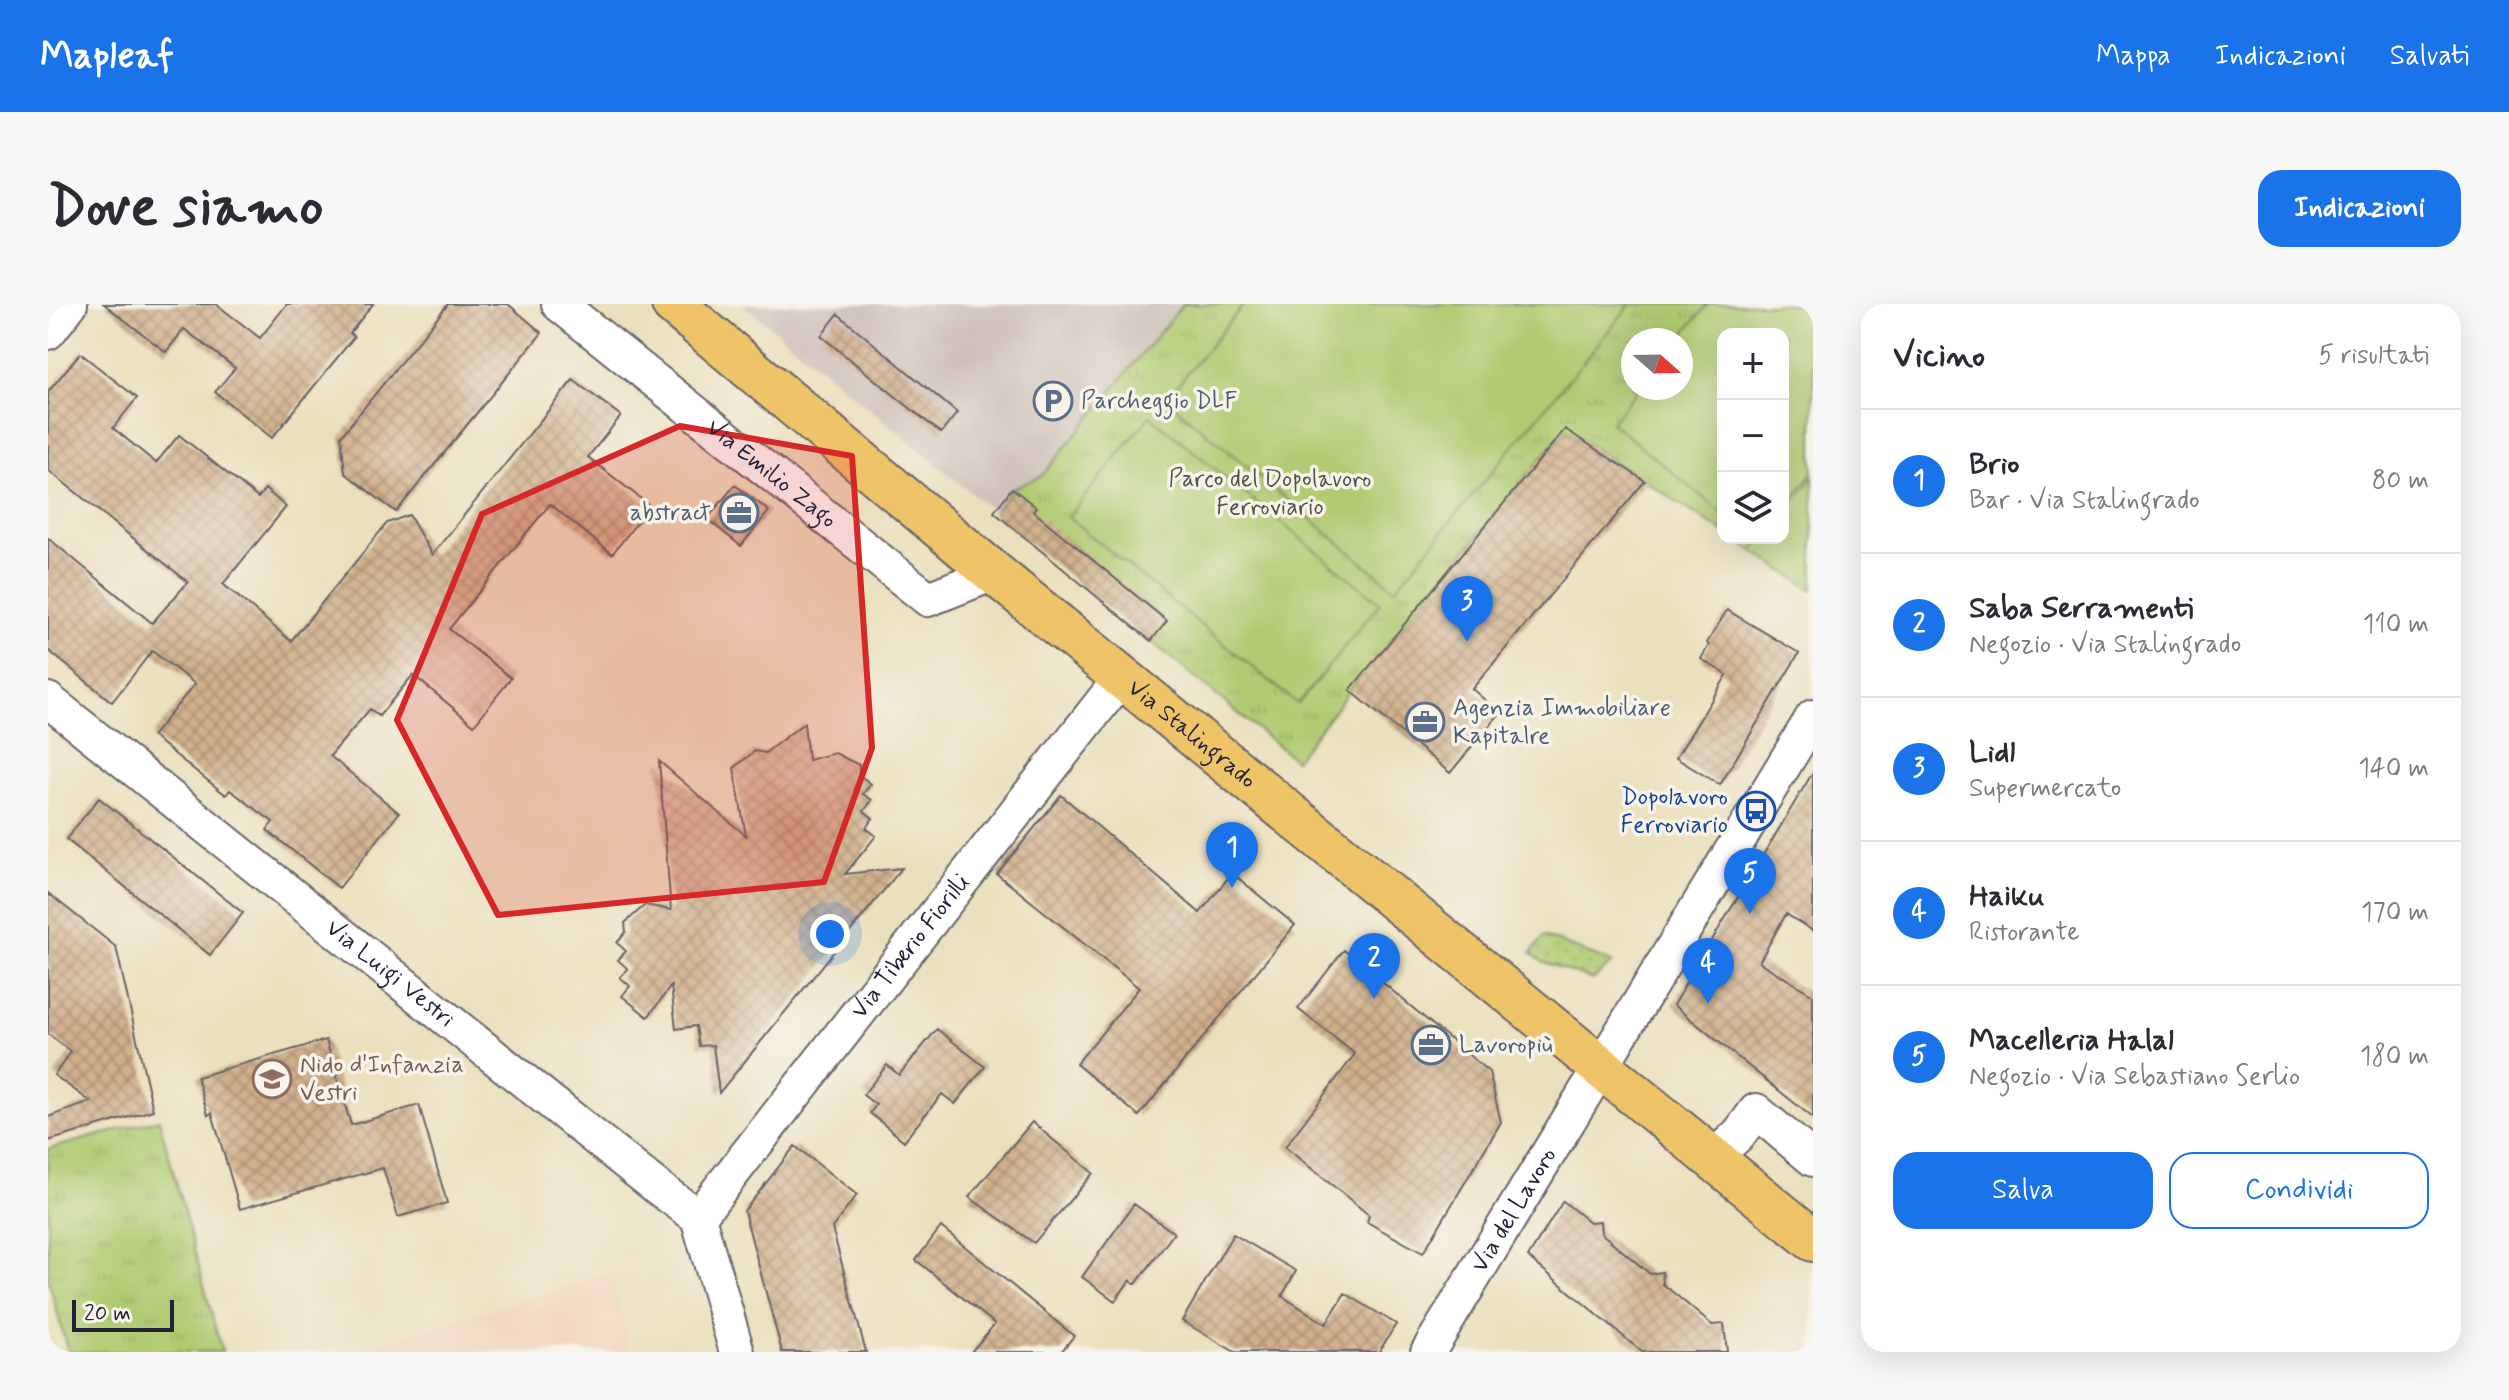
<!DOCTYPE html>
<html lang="it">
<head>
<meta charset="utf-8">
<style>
	:root { --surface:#fff; --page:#f7f7f7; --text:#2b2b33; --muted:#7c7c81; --line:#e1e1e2; --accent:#1a73e8 }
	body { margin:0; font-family:Mynerve,sans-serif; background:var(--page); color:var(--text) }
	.controls { position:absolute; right:24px; top:24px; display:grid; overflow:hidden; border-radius:16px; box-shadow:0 8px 32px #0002 }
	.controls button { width:72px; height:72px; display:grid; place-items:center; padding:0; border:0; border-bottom:2px solid var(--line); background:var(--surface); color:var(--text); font:40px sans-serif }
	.compass { position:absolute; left:1573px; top:24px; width:72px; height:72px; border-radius:50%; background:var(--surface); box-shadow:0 8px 32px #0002; rotate:110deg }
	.scale { position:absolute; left:24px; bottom:20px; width:102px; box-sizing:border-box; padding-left:8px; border:4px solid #22223b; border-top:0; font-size:22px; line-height:28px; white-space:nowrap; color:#22223b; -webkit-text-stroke:6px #f7f3e8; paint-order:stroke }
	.you { position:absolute; left:782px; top:630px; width:28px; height:28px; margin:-20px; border:6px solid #fff; border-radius:50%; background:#1a73e8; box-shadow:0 0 0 12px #1a73e833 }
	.badge { display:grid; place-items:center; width:52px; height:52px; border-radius:50%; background:var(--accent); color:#fff; font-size:26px; font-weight:700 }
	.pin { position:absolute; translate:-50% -66px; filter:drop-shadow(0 2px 4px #0008) }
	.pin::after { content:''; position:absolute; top:42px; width:28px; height:24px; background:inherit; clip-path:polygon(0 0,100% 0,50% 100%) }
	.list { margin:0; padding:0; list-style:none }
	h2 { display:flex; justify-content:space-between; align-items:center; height:104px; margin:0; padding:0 32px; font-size:34px }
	h2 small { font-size:26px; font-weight:400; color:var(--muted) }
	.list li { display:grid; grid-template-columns:52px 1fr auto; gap:24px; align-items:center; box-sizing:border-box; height:144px; padding:0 32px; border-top:2px solid var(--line) }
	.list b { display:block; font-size:30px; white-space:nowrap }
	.list p { margin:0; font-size:26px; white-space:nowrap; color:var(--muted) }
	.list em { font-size:26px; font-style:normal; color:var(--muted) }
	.actions { display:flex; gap:16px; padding:24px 32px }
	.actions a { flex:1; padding:18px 0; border:2px solid var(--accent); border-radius:24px; text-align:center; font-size:28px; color:var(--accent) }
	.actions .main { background:var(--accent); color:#fff }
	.icon { flex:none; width:44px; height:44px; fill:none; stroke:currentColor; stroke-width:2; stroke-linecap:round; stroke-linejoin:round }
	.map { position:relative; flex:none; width:1765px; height:1048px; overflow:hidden; border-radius:24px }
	header { display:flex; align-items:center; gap:48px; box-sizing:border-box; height:112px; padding:0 40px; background:var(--accent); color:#fff }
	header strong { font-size:38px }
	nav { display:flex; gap:44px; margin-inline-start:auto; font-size:28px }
	.intro { display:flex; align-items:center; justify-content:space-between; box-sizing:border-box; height:192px; padding:0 48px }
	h1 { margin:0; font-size:56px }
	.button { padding:20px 36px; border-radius:24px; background:var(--accent); color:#fff; font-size:28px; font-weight:700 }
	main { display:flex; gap:48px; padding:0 48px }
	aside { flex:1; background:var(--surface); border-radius:24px; box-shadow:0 8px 32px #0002 }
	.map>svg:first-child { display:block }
	.built { fill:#f1d5bd }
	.railway { fill:#cec1ba }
	.grass { fill:url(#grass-dots); stroke:#697656; stroke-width:2 }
	.park { fill:url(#park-tufts); stroke:#697656; stroke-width:2; fill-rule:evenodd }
	.garden { fill:#b0cb71; stroke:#697656; stroke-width:2 }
	.building { fill:url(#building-cross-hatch) }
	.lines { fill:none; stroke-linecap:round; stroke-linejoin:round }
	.minor-casing { stroke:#686468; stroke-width:38 }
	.major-casing { stroke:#686468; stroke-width:46 }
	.minor { stroke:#fff; stroke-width:34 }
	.major { stroke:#efc469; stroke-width:42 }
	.marked { fill:#d62828; fill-opacity:0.2; stroke:#d62828; stroke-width:6; stroke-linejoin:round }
	.labels { text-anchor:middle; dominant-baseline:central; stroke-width:7; stroke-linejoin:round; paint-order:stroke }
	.service-label { font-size:24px; fill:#4e5e75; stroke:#f7f3e8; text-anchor:start }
	.street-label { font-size:24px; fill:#22223b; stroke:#f7f3e8 }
	.park-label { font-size:24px; fill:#4d554b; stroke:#f7f3e8 }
	.transit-label { font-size:24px; fill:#164399; stroke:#f7f3e8; text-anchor:end }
	.education-label { font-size:24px; fill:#785e54; stroke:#f7f3e8; text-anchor:start }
</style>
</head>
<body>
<header>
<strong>Mapleaf</strong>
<nav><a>Mappa</a><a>Indicazioni</a><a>Salvati</a></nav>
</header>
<div class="intro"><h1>Dove siamo</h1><a class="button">Indicazioni</a></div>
<main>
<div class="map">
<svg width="1765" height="1048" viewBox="0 0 1765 1048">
	<defs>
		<pattern id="grass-dots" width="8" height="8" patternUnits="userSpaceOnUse" patternTransform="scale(2)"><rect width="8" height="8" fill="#b0cb71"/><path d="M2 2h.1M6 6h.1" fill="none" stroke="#97ae63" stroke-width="1.8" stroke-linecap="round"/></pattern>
		<pattern id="park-tufts" width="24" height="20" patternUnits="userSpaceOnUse" patternTransform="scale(2)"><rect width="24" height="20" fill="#b0cb71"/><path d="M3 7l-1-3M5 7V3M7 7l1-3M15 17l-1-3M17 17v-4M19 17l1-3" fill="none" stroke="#97ae63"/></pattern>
		<pattern id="building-cross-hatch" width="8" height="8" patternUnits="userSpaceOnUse" patternTransform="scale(2)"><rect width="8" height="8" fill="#d1b18d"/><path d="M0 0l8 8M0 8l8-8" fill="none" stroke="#a99074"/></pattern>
	</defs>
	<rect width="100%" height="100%" fill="#f7f3e8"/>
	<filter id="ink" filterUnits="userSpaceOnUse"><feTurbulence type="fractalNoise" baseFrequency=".0125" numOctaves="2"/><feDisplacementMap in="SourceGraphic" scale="16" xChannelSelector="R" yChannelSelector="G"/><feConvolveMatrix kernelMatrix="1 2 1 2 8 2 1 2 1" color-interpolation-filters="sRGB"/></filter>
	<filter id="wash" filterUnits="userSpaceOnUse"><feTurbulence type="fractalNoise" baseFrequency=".006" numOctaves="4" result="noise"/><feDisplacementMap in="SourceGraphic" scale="32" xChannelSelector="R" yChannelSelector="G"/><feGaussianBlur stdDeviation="1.8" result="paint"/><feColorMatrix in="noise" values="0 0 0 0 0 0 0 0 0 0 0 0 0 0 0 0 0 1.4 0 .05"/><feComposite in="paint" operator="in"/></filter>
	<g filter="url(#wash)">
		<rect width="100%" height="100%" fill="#eae0bd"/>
		<path class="built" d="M563,969L582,1048H302Z"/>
		<path class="railway" d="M695,0H1135L994,172L964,184L946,208Z"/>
		<path class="grass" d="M1496,632L1564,659L1545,676L1495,658L1483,649Z"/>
		<path class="park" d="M1135,0H1765V286L1685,234H1735V30H1675V228L1517,125L1302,386L1247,456L946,208L964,184L994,172ZM1585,36H1633V84H1585Z
			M111,815L174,1048H20L0,974V845Z"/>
		<path class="garden" d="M1196,0H1583L1347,285L1118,95Z
			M1660,0H1765V169L1735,206V30H1675V210L1563,118L1591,84H1633V36H1631Z
			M1102,112L1332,299L1250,400L1020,213Z
			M1765,174V286L1705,247L1715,234H1735V210Z"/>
		<g id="blocks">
			<path class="building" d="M56,0H168L212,34L239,0H325L302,29L306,33L224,134L167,88L187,64L136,25L118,48Z
				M400,0H460L494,29L348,208L297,169L293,132Z
				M790,10L909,109L893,129L773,32Z
				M32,49L89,94L65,124L108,159L131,131L210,194L217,185L238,203L175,280L243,337L339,219L361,211L384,251L525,76L573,112L540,153L602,202L564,250L502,200L401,325L463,374L426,421L365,371L331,412L322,405L282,452L351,509L291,584L219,526L225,518L182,486L178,491L104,432L147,380L104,347L64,398L0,346V234L104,319L140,278L0,166V88Z
				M1517,125L1597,177L1424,385L1452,409L1402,469L1302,386Z
				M687,181L721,207L693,242L659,215Z
				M964,184L988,203L985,207L1119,317L1103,337L946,208Z
				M1679,306L1751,349L1672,481L1628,454L1679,371L1653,355L1661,341L1659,339Z
				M756,419L760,456L787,449L811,461V471L823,480L815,490L824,496L816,507L825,514L818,524L828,532L797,570L854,564L671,789L665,741L651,742L648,722L628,725L623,682L600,713L574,692L582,682L572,673L580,665L570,656L578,647L569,639L578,628L577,619L597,601L623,606L611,457L698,532L686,464L707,447L717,449Z
				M1765,468V627L1738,610L1711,658L1765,691V814L1625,701Z
				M1013,491L1152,609L1184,569L1247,621L1091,812L1028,760L1091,684L949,570Z
				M51,494L195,609L162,651L18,535Z
				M0,589L68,643L105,806L0,837V813L43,798L6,771L23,748L0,730Z
				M1296,646L1441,768L1453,818L1375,949L1319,918L1321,911L1237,843L1307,750L1250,705Z
				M889,725L937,763L907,800L894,790L856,837L822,809L828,801L815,791L839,761L851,771Z
				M278,736L303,821L371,801L399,899L350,913L335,864L192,905L164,809L160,811L149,773Z
				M984,818L1045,869L986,939L921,893Z
				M747,842L809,891L784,924L818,1048H734L696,907Z
				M1515,897L1541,918L1552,917L1553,929L1602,970L1614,968L1615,980L1664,1021L1676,1020L1679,1048H1594L1480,953Z
				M1086,900L1126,929L1088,980L1082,976L1067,997L1034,973Z
				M893,923L1026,1032L1013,1048H923L947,1020L868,956Z
				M1185,930L1248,967L1234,992L1278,1020L1297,989L1348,1020L1331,1048H1187L1134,1017Z"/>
		</g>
	</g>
	<g filter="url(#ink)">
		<use href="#blocks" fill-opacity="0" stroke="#686468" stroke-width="2"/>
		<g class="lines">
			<g class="minor-casing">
				<g id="minor">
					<path id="s1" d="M511,0L880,295L946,269"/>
					<path d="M0,28L22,0"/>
					<path id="s2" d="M0,396L609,883L650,913L689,1048"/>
					<path d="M1664,855L1691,830L1708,807L1765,855"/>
					<path id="s3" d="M650,913L1074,373"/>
					<path id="s4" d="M1380,1048L1765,413"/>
				</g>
			</g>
			<g class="major-casing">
				<g id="major">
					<path id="s5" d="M625,0L946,269L1765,936"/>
				</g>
			</g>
			<use href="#minor" class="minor"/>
			<use href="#major" class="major"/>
		</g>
	</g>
	<path class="marked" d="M632,122L804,152L824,444L776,578L450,611L349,416L434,210Z"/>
	<defs>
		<g id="parking-ring" transform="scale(2)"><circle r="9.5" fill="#f7f3e8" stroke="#5c6f8a" stroke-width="1.5"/><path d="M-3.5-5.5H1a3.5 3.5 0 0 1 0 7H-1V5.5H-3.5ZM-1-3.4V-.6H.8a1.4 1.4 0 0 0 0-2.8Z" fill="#5c6f8a"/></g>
		<g id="office-ring" transform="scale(2)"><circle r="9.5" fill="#f7f3e8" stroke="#5c6f8a" stroke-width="1.5"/><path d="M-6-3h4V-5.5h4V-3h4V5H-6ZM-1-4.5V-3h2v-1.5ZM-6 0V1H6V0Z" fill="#5c6f8a"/></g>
		<g id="bus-ring" transform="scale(2)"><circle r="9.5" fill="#f7f3e8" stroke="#1a4fb4" stroke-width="1.5"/><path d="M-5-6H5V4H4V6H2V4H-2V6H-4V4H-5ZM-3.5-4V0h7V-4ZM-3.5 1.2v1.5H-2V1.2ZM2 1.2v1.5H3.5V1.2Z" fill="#1a4fb4"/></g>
		<g id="school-ring" transform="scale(2)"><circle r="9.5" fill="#f7f3e8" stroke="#8d6e63" stroke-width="1.5"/><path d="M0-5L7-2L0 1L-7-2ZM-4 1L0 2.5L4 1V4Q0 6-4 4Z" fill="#8d6e63"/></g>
	</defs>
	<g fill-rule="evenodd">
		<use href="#parking-ring" x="1005" y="97"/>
		<use href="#office-ring" x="691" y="209"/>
		<use href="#office-ring" x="1377" y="418"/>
		<use href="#bus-ring" x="1708" y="507"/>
		<use href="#office-ring" x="1383" y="741"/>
		<use href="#school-ring" x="224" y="775"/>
	</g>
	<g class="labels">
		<g class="service-label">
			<text x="1033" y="97">Parcheggio DLF</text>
			<text x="663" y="209" text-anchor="end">abstract</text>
			<text x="1405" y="404">Agenzia Immobiliare<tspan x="1405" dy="28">Kapitalre</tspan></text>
			<text x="1411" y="741">Lavoropiù</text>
		</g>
		<g class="street-label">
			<text stroke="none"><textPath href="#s1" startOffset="272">Via Emilio Zago</textPath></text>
			<text stroke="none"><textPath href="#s5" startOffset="674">Via Stalingrado</textPath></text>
			<text stroke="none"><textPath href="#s3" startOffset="344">Via Tiberio Fiorilli</textPath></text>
			<text stroke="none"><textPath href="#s2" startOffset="438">Via Luigi Vestri</textPath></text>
			<text stroke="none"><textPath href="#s4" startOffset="166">Via del Lavoro</textPath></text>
		</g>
		<g class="park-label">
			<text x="1222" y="175">Parco del Dopolavoro<tspan x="1222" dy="28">Ferroviario</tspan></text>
		</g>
		<g class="transit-label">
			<text x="1680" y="493">Dopolavoro<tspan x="1680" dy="28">Ferroviario</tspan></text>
		</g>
		<g class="education-label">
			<text x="252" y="761">Nido d'Infanzia<tspan x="252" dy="28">Vestri</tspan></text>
		</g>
	</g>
</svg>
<div class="controls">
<button>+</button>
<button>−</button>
<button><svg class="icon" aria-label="layers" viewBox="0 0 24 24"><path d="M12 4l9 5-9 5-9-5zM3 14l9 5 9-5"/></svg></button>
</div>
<svg class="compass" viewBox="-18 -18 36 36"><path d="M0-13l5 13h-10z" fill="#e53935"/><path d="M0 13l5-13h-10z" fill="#7c7c81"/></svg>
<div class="scale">20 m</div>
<div class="you"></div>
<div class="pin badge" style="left:1184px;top:584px">1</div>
<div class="pin badge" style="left:1326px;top:695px">2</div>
<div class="pin badge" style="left:1419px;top:338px">3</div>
<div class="pin badge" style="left:1660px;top:700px">4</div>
<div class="pin badge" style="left:1702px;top:610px">5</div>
</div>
<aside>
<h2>Vicino<small>5 risultati</small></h2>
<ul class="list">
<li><span class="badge">1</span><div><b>Brio</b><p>Bar · Via Stalingrado</p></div><em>80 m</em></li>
<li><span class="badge">2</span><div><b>Saba Serramenti</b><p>Negozio · Via Stalingrado</p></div><em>110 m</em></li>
<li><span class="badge">3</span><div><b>Lidl</b><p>Supermercato</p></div><em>140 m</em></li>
<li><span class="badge">4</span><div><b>Haiku</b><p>Ristorante</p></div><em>170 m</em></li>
<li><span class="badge">5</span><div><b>Macelleria Halal</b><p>Negozio · Via Sebastiano Serlio</p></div><em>180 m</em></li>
</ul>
<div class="actions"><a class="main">Salva</a><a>Condividi</a></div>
</aside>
</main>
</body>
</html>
